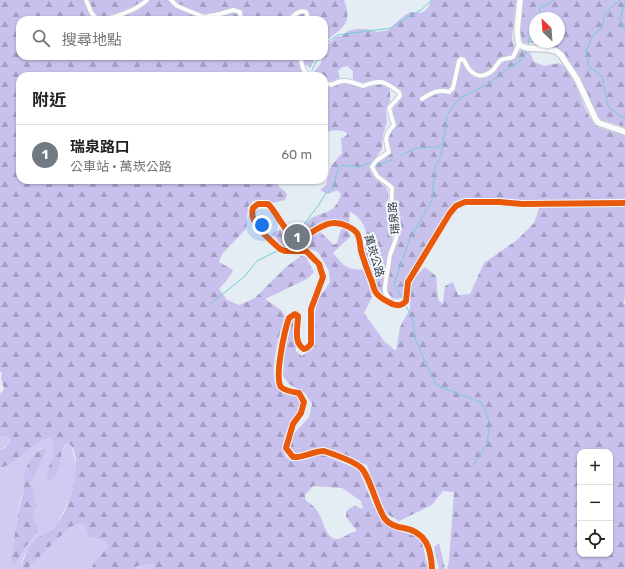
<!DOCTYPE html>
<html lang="zh-TW">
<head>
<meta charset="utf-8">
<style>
	:root { --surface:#fff; --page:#f2f2f2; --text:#222; --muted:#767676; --line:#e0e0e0; --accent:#717a82 }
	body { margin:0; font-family:Rubik,"Noto Sans TC",sans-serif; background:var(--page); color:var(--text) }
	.controls { position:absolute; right:12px; bottom:12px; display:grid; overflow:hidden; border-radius:8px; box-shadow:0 1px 3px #0004 }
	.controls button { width:36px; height:36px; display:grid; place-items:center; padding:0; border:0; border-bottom:1px solid var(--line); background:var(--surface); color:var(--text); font:20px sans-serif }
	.compass { position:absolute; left:529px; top:12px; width:36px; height:36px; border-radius:50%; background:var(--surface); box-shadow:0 1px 3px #0004; rotate:335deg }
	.you { position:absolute; left:262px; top:225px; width:14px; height:14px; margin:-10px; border:3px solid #fff; border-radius:50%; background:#1a73e8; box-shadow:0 0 0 6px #1a73e833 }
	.badge { display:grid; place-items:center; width:26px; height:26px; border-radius:50%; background:var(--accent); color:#fff; font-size:13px; font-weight:700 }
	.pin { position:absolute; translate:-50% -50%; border:2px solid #fff; box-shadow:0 1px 4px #0006 }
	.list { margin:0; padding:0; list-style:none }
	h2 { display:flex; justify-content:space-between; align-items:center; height:52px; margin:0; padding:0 16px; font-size:17px }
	h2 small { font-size:13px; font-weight:400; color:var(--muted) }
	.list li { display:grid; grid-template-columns:26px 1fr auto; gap:12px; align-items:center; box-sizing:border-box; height:60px; padding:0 16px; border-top:1px solid var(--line) }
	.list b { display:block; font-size:15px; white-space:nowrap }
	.list p { margin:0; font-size:13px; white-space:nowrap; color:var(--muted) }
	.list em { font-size:13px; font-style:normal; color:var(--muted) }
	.icon { flex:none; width:22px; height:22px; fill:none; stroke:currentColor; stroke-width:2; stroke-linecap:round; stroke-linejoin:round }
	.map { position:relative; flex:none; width:625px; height:569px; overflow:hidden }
	.search { position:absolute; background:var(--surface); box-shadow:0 1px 3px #0004; left:16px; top:16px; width:312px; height:44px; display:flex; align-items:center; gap:10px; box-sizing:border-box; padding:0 14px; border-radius:12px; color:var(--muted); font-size:15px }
	.panel { position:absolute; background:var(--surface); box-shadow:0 1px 3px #0004; left:16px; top:72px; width:312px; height:112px; border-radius:12px }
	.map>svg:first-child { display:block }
	.green { fill:#d1caf1; fill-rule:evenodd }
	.forest { fill:url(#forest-firs); fill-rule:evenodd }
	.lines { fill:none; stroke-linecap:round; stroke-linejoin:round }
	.stream { stroke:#74cfd2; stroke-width:1 }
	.street-casing { stroke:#c3cbd2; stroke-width:6 }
	.secondary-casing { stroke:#c3cbd2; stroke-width:8 }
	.street { stroke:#fbfcfd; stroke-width:4 }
	.secondary { stroke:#fbfcfd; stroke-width:5.5 }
	.cycleway-casing { stroke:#f4f9fd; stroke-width:8 }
	.cycleway { stroke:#e8590c; stroke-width:6 }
	.labels { text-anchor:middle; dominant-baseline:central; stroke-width:4; stroke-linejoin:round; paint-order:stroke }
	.street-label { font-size:11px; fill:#333c45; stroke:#f4f9fd }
</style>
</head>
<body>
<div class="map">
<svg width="625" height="569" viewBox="0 0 625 569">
	<defs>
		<pattern id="forest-firs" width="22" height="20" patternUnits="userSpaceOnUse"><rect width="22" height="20" fill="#c8c0ed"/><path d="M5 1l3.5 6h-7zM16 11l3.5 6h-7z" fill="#a39dc2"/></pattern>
	</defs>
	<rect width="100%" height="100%" fill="#e5edf4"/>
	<path class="green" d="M7,435L10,440L9,445L0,449V436Z
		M45,439L51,440C57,452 50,465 46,477L48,480L65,445L68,442L71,444L77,468L74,484L70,498L57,525L31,545L23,558L21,569H0V468L11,464L41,441ZM42,448L45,450L46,453L32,481L31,486L37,505L33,516L38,533L26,546L17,562L11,557L20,501L23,491L24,478L28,465L38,451Z
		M77,523H83L86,525V532L95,539L102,540L107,543L108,547C101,555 95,559 91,569H27L70,527Z
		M152,564L155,569H133L137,566Z"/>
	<path class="forest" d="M0,0H344C354,26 340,28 324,43V20H20V56H316L310,68L306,65L300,68L302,74L304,76H20V180H282L278,184C279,189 286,190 287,195L285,200L272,203L258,200L253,201L248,207L246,229L222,254L219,262L233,270L230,276L219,289L227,300L239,305L255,298L286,267L301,256L306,257L314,272L307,279L265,299L281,310L285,316C280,331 269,370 276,385C282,398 303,390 300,407C299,414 294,418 291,423C285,430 281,446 285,455C286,458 289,459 291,461C303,461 313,454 323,455L358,469L360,473L374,507L388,526L414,535L422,542L428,569H155L152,564L137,566L133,569H91C95,559 101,555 108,547L107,543L102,540L89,537L86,531V525L80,523L70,527L27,569H21C24,558 28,544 39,537C45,533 54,530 58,523C70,507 86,457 68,442C57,449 65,469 50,480L46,479C48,464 56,459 52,441C49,438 45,439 41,441L11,464L0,468V449C8,448 14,442 7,436H0V394L4,389L1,378L2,373L0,371ZM313,486L342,488L361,501L363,509L355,506C348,509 346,510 346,517L357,531C349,532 343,539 337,539C325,539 323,517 316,509C313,505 308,503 305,499V495Z
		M431,0H516L512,37L514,47L519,50L529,51L534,62L544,66L559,63C578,73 583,118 598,127C602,129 619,133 625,135V201L459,202L413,269L405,294L399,299H395L388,294L386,288L391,257L399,236V231L393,210V190L378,175L374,167L377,163L391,152C389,136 386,139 395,124C394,120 392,114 393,110C394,102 404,100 400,90C383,80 381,77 362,84L353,80V71L347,66L341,68L338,71L340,78L330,82L324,79V76H316L314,75V72L321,63L325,48L330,42L336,37L342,36L348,31L356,29H367L378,32L388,30L405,15L411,12L420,13L425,11L429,6Z
		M522,0H625V127L602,120L598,117C587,95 574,59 553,46L554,42H559V18H535V41L533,43H524C517,35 522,11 522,0Z
		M345,83L361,87L372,84H382L389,88L390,93V101L386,109L387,122L383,135L382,149L370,166C371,171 374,178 379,182C383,185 387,186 388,192C389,198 386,205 387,211C389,221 394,229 392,241C392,246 389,250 388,255C384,269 383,281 383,295C372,287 366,261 362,248C372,236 363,219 351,212H350L349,222L346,223L343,222L299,236L297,234C301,230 305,222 310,219C325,210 333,216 341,195L338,190L328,194L320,190L326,185L331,166L342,153L341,139L347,135V133C342,129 331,130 325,133L324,158L325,174L324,180V85L330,87L337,84Z
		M553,207H625V294L624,304H625V569H447L449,561L454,492L443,491L432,505L399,521L387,514L379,501L367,465L321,447L298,458L292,455L288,444L292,436L309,417L312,404L305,393L289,384L283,376L284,357L292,320H294L296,351L302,356L314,347V320L317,301L330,282L329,271L318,252L306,247L289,249L279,242L272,234L280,229L292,242L300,241L320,232L334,245L337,243L341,229L344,227L351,236L333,253C343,265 347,271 364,269L372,297L364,313L384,341L396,351L400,327L410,309L411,281L425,267L436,276L438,300L443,304L445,286L453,282L458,295L470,294L484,263L517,240L534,223L539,208ZM580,452H610V554H580Z
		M44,448L46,453L31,483L37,505L33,516L39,531L26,546L17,562L14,564L11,561V557C15,536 17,514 23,493C24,488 23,483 24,478C25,467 33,452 44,448Z
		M439,543L445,569H439L434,547Z"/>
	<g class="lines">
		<path class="stream" d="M620,0L605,13L602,28L593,35L586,51L589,67L602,76L608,106L621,117H625
			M625,1L620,20L625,30
			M542,18L539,9C544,4 548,6 553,0
			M324,46L330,40L338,35L391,28L408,17L421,10L432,0
			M528,47L529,38L535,28
			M312,70L319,56
			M402,155L416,148L438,147L442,143
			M377,164L379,165L393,159
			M296,234L318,206L326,193L333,188L338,169L342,165L359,167L370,162
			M282,247L291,239
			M403,300L394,284L409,241L432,200L435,167L441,156L447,116L452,107L460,98L488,84L506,70L522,60L527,50
			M210,304L244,277L257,261L277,251
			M406,306L412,317L416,341L436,385L482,403L490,424L487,444L474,465"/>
		<g class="street-casing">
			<path id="street" d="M86,0L91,12L97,20
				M171,0L177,6L204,17L220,14L233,10L240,12L241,20
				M99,20C114,18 137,10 147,0
				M288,20C294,16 299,9 306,12L309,20
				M301,56C301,63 303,72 309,76
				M324,82L331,85C344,78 349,81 363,86C382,79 383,81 399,92L400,96L389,108L394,125C384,136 385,139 389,152L376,161L372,167L377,176L389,185L392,188L391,212L397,234L396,239L390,255L385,286V292L392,303
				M422,99C431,93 438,89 449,92L453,88L459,61L461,59L464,60C470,75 481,81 493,70C496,67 498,62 501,60C505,58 509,59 513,57L519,45"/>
		</g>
		<g class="secondary-casing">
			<path id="secondary" d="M520,0L517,32L519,45L527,48L548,49L556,51L561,55L577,79L596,120L599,123L625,132
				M432,569C431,548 426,532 404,528C396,527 390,525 385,519C376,506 369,473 360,467C353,461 333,454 324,451C313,451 304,458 293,457L286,448L293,424L301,413L304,402L299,393C293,392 285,391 281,387C274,377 285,329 289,318L295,314L298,316C298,326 293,343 304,349L307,348L311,344V309L323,277L319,264L306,251H285L280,249C270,239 248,224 253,208L258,204H268C277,212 285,234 296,237C310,241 323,214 347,226C351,228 354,229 357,233C360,238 360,245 361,251C364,261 366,267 370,277C373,282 373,290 377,294C381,299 387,301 392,304C398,306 402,306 406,301L408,282L450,213L456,206L465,202H500L522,204L625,203"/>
		</g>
		<use href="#street" class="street"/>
		<use href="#secondary" class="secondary"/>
		<g class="cycleway-casing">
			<path id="cycleway" d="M432,569C431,548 426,532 404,528C396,527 390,525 385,519C376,506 369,473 360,467C353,461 333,454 324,451C313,451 304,458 293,457L286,448L293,424L301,413L304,402L299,393C293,392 285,391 281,387C274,377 285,329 289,318L295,314L298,316C298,326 293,343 304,349L307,348L311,344V309L323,277L319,264L306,251H285L280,249C270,239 248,224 253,208L258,204H268C277,212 285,234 296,237C310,241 323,214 347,226C351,228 354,229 357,233C360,238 360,245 361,251C364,261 366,267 370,277C373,282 373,290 377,294C381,299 387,301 392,304C398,306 402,306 406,301L408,282L450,213L456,206L465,202H500L522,204L625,203"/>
		</g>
		<use href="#cycleway" class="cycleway"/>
	</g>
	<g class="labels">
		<g class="street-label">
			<text transform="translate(394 218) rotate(-96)">瑞泉路</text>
			<text transform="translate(374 256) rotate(73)">萬崁公路</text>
		</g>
	</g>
</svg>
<div class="controls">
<button>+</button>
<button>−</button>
<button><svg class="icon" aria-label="locate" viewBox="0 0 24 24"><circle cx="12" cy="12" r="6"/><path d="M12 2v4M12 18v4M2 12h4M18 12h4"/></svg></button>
</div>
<svg class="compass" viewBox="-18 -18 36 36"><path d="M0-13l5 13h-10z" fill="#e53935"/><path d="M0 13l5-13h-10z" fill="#767676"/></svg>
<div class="you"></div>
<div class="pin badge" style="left:297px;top:237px">1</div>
<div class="search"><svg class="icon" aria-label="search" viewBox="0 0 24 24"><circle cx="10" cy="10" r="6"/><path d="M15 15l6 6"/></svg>搜尋地點</div>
<section class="panel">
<h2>附近<small></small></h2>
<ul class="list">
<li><span class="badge">1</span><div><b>瑞泉路口</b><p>公車站 · 萬崁公路</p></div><em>60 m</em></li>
</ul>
</section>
</div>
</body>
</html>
